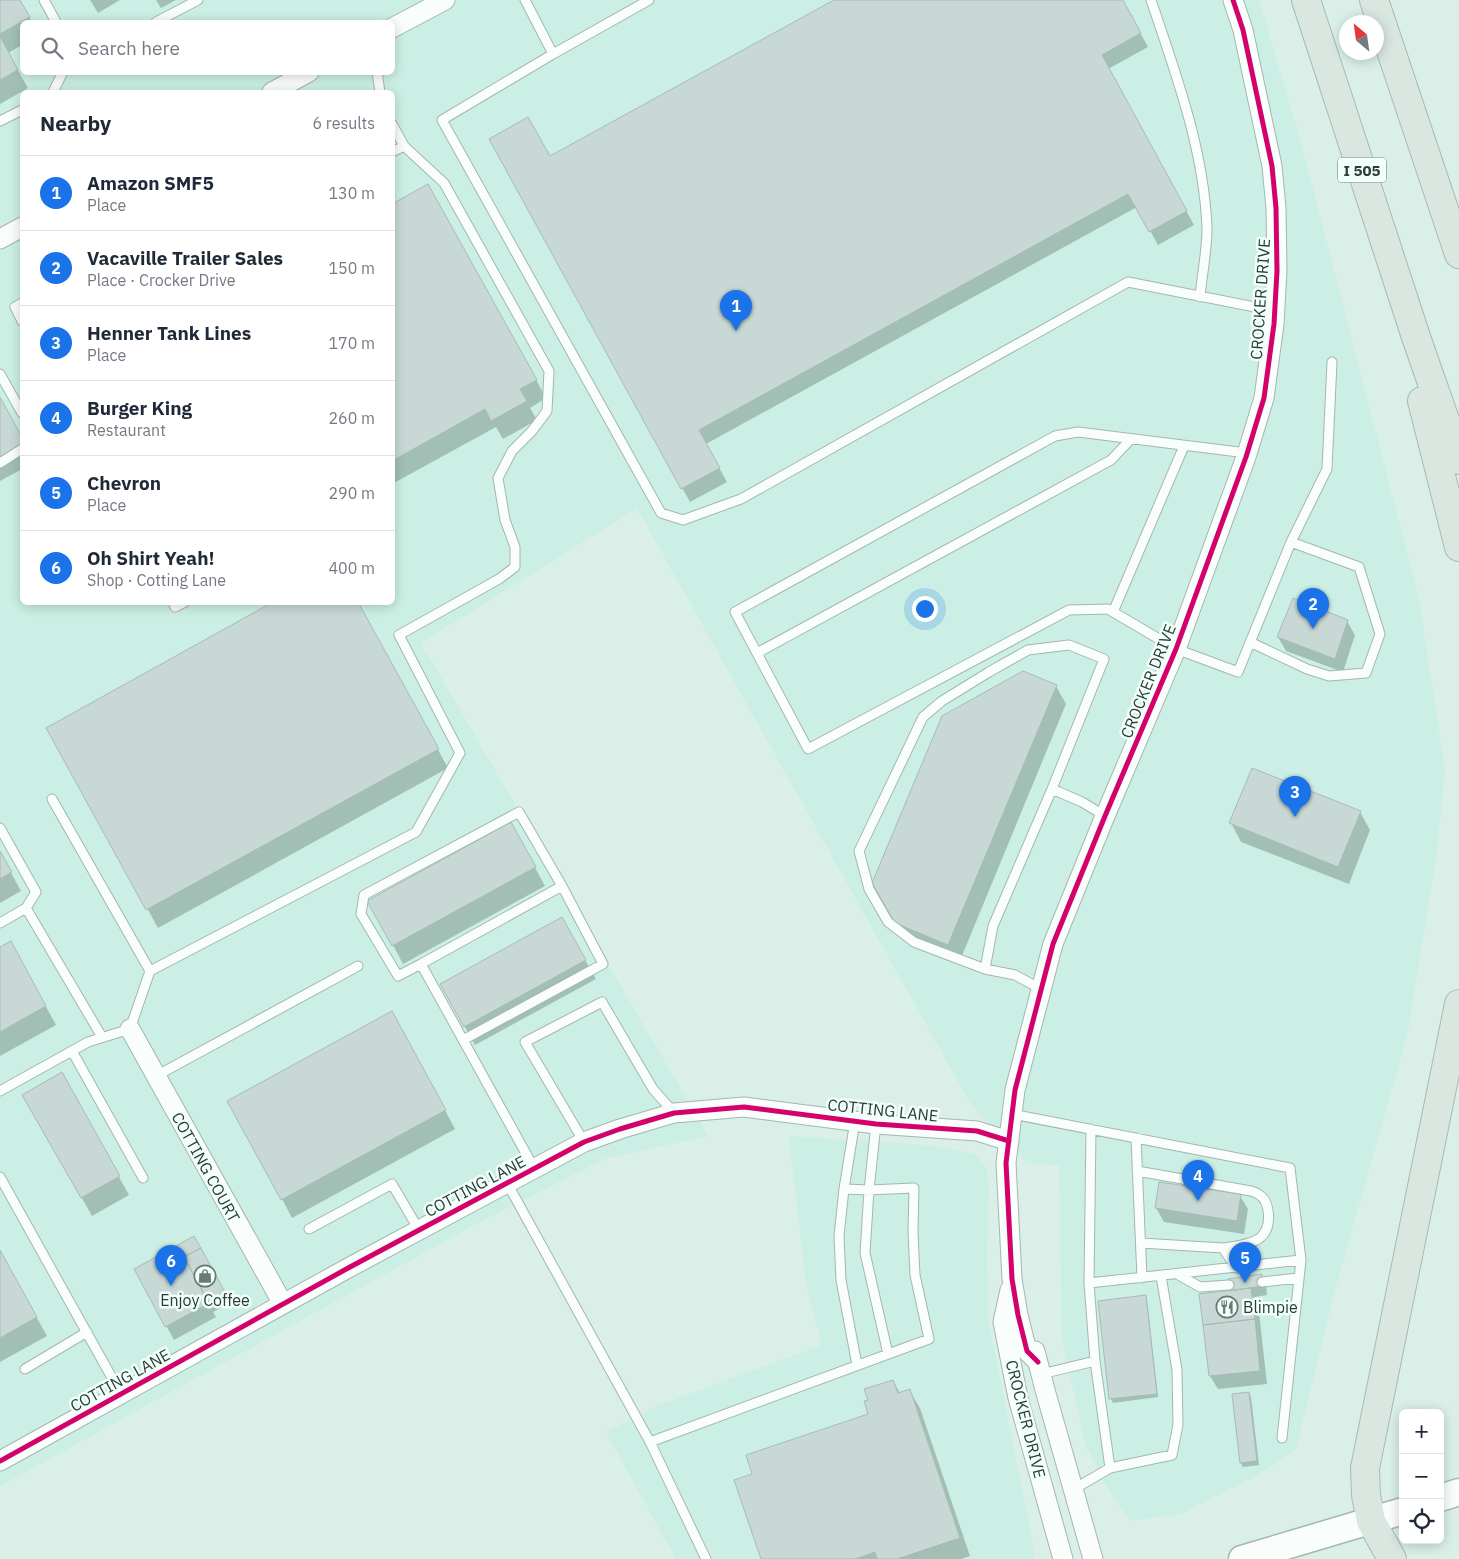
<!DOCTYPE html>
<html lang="en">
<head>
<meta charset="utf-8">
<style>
	:root { --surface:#fff; --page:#f6f6f7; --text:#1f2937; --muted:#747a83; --line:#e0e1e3; --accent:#1a73e8 }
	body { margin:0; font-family:"IBM Plex Sans",sans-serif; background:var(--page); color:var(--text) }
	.controls { position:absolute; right:15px; bottom:15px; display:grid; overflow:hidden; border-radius:8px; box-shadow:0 2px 12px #0003 }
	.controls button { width:45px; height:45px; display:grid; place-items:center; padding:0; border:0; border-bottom:1px solid var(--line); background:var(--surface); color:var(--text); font:25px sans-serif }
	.compass { position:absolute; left:1339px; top:15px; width:45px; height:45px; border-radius:50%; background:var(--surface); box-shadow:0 2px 12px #0003; rotate:331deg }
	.you { position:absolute; left:924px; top:608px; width:18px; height:18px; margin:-12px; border:4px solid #fff; border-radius:50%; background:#1a73e8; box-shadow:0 0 0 8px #1a73e833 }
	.badge { display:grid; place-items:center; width:32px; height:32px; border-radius:50%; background:var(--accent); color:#fff; font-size:16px; font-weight:700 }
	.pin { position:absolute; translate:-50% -41px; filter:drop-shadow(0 1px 2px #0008) }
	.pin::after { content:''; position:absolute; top:26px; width:18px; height:15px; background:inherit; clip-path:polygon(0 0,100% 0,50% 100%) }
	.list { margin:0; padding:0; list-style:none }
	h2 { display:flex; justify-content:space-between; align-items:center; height:65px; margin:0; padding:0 20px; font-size:21px }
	h2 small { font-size:16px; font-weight:400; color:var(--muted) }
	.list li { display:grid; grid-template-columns:32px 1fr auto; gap:15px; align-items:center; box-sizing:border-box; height:75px; padding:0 20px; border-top:1px solid var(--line) }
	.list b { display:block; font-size:19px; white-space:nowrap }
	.list p { margin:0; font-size:16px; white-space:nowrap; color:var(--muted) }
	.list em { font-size:16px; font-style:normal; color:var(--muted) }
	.icon { flex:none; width:28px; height:28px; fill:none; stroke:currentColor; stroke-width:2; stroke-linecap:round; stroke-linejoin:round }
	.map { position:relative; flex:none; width:1459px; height:1559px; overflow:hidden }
	.search { position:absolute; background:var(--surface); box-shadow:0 2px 12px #0003; left:20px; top:20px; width:375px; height:55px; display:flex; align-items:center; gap:12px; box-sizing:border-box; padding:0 18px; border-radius:8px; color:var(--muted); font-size:19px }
	.panel { position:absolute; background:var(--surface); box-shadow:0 2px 12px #0003; left:20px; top:90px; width:375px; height:515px; border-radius:8px }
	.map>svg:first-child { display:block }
	.built { fill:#cbefe4; fill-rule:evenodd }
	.shadow { fill:#0003 }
	.building { fill:#c7d8d5; stroke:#a9bab7 }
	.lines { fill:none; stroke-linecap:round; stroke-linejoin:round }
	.lane-casing { stroke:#a5b6b0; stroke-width:11 }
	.street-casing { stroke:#a5b6b0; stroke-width:21 }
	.secondary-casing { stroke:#a5b6b0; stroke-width:29 }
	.highway-casing { stroke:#a6bbb1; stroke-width:30 }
	.lane { stroke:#f9fdfc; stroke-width:9 }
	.street { stroke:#f9fdfc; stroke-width:19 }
	.secondary { stroke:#f9fdfc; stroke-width:26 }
	.highway { stroke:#dae7e0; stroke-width:28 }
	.cycleway-casing { stroke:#f0fffa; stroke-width:8 }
	.cycleway { stroke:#d6006c; stroke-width:5 }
	.labels { text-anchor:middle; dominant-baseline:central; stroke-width:5; stroke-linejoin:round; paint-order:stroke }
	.shield { fill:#f0fffa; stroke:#687672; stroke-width:1 }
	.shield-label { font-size:15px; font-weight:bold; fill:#2d3c38 }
	.street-label { font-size:16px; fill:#2d3c38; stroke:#f0fffa }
	.poi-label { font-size:16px; fill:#2d3c38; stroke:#f0fffa }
</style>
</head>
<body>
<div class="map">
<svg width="1459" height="1559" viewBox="0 0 1459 1559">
	<rect width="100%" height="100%" fill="#d9efe8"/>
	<path class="built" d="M0,0H1259L1302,146L1419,600L1445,769L1437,850L1408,1032L1335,1290L1296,1449L1258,1475L1180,1514L1130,1521L1112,1496L1085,1444L1062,1339L1059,1166L1027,1163L973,1108L637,508L421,643L708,1136L604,1159L487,1218L0,1486ZM22,22H392V72H22ZM22,92H392V602H22Z
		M789,1136L935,1146L976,1155L987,1170L989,1189L987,1252L988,1318L1035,1554L1033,1559H676L606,1432L657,1406L822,1345L806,1284Z"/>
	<path class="shadow" d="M0,0H19L32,22H22V45L8,53L28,88L0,104Z
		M90,0H120L98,13Z
		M156,0H176L161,8Z
		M836,0H1122L1148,47L1108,69L1194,225L1158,245L1137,207L706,444L727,482L690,502L490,139L549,157Z
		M438,204L546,398L530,408L537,420L503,439L496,427L392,484V206Z
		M0,398L22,439V469L0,481Z
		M357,602L448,768L158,928L48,728Z
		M1347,621L1355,635L1343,672L1286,651L1278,637Z
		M1056,686L1066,704L959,963L907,942L874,883Z
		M1360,812L1370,830L1349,884L1241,842L1231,823Z
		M521,842L545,886L403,964L393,945Z
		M0,853L21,891L0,903Z
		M572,937L596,979L475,1045L442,985Z
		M0,948L21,961L56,1025L0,1056Z
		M402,1030L455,1129L292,1218L282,1199Z
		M61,1074L129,1195L92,1216L24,1095Z
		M1240,1196L1248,1209L1244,1234L1164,1222L1156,1208Z
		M194,1237L230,1303L213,1312L216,1317L174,1340L135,1269Z
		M0,1252L47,1336L0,1362Z
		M1229,1280L1266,1284L1267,1295L1255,1297L1258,1303L1267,1384L1218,1389L1210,1376L1231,1292Z
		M1145,1296L1147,1300L1158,1397L1113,1403L1111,1399L1100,1302Z
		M893,1381L900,1393L909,1390L920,1408L970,1556L961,1559H762L753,1474L870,1415L869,1400Z
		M1249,1393L1251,1397L1259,1465L1243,1467L1241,1463L1233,1395Z"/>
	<path class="building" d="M0,0H20L30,17L0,34Z
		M834,0H1123L1141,33L1102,55L1187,211L1149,232L1128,194L699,430L720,468L681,489L489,139L528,117L550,156Z
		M0,36L18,70L0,80Z
		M428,184L537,380L520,389L527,401L491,421L485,409L392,461V204Z
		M0,397L22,437V445L0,457Z
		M1293,598L1348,620L1335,659L1277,637Z
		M273,602H358L439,749L146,910L46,728Z
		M1023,671L1057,685L948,945L895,923L872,883L942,716Z
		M1252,768L1361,811L1338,867L1229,823Z
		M511,822L536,867L392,946L367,901Z
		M0,851L12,872L0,879Z
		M562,917L586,960L464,1027L440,984Z
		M11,941L46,1006L0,1032V947Z
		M392,1011L446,1110L281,1200L227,1101Z
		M62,1072L120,1176L81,1198L22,1095Z
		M1159,1182L1241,1194L1237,1221L1155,1208Z
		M194,1236L201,1248L184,1257L209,1303L165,1327L134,1269Z
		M201,1248L226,1294L209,1303L184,1257Z
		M0,1250L37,1317L0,1338Z
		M1262,1274L1263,1286L1229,1291L1228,1279Z
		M1251,1288L1255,1319L1203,1325L1199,1294Z
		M1146,1295L1157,1394L1109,1399L1098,1301Z
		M1255,1319L1260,1371L1209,1376L1203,1325Z
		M893,1380L898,1393L910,1389L960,1538L897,1559H877L875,1552L855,1559H761L734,1480L752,1474L746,1455L868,1414L864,1401L868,1400L864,1389Z
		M1249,1392L1257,1461L1240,1463L1232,1394Z"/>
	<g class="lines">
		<g class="lane-casing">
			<path id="lane" d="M44,0L56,22
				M525,0L553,54L442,120L661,513L683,520L741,499L1128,282L1275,311
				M1151,0C1176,74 1204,150 1207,228C1207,251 1202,274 1200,297
				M156,22L198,0
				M553,54L649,0
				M377,72L380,92
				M53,92L63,72
				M0,121L22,110
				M392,124L404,146L392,152
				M22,303L15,307L22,321
				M0,374L22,413
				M1247,453L1078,432L1055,436L735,612L808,749L1069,610L1108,609L1176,649L1238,672L1291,542L1359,567L1380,634L1366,673L1329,676L1307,669L1250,642
				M0,463L22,449
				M1291,542L1327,469L1332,362
				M173,602L175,607L185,602
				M1113,612L1184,446
				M757,653L1111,460L1131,439
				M1052,789L1082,802L1105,816
				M0,828L36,892L26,908L102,1037
				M0,923L26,908
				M421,964L398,976L361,914L364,895L519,812L562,886L421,964L534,1168
				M985,969L993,926L1052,789L1104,659L1069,645L1028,650L989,672L942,701L923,717L859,851L869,889L888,922L914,942L985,969L1015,975L1041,989
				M150,971L416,832L460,753L399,635L499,579L515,567V547L505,520L498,478L512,451L532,431L547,411L549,371L444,183L404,146
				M463,1040L603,964L562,886
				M72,1051L143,1178
				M156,1076L358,966
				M0,1091L88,1042L130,1029L150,971L52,799
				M1012,1114L1290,1168L1301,1260L1282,1438
				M855,1121L844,1189L869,1190L865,1253L888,1354
				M1091,1129L1089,1283L1301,1260
				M1136,1138L1142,1278
				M584,1142L525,1042L602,1002L653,1089L674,1113
				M1137,1171L1251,1191C1253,1192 1256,1192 1258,1194C1271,1201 1272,1227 1261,1237C1252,1245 1234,1246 1223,1248
				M0,1177L121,1394
				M507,1183L650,1442L929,1339L915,1275L913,1232L914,1188L869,1190L876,1124
				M844,1189L839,1236L841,1280L857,1365
				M309,1229L392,1184L419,1230
				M1141,1243L1223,1248L1236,1268
				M1177,1274L1200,1287L1229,1285
				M1262,1282L1298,1278
				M1089,1283L1095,1361L1110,1468
				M25,1369L87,1332
				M1041,1374L1095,1361
				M650,1442L706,1559
				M1074,1489L1110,1468L1172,1455L1178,1425L1177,1370L1161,1276"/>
		</g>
		<g class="street-casing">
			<path id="street" d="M392,28L445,0
				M272,92L309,72
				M0,239L22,227
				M130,1029L283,1304
				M1010,1290L1003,1322L1018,1398L1063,1559
				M1035,1351L1045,1390L1093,1559
				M1038,1362L1027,1351L1018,1315L1012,1279L1006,1163L1015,1090L1053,944L1105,816L1176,649L1246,457L1264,398L1274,324L1277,271L1276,208L1272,166L1243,30L1233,0
				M0,1461L350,1267L507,1183L584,1142L620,1129L674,1113L744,1107L876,1124L977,1131L1009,1141"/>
		</g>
		<g class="secondary-casing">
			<path id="secondary" d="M1440,1498L1459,1492
				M1242,1559L1403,1511"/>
		</g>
		<g class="highway-casing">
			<path id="highway" d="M1306,0L1417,340L1459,460
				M1374,0L1459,254
				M1422,401L1459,547
				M1392,1559L1371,1521L1366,1495L1365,1468L1459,1004"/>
		</g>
		<use href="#lane" class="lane"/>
		<use href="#street" class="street"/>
		<use href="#secondary" class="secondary"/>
		<use href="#highway" class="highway"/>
		<g class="cycleway-casing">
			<path id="cycleway" d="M1038,1362L1027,1351L1018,1315L1012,1279L1006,1163L1015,1090L1053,944L1105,816L1176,649L1246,457L1264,398L1274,324L1277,271L1276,208L1272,166L1243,30L1233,0
				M0,1461L350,1267L507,1183L584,1142L620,1129L674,1113L744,1107L876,1124L977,1131L1009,1141"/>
		</g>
		<use href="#cycleway" class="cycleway"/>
	</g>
	<defs>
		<g id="shop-ring" transform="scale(1.125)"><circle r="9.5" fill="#f0fffa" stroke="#697b76" stroke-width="1.5"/><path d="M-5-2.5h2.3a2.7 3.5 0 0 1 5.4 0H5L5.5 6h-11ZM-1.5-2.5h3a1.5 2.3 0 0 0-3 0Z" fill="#697b76"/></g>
		<g id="restaurant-ring" transform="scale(1.125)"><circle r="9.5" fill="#f0fffa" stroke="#697b76" stroke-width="1.5"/><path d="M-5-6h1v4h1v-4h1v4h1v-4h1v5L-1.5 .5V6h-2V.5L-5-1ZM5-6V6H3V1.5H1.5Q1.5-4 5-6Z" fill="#697b76"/></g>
	</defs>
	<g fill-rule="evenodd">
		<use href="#shop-ring" x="205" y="1276"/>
		<use href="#restaurant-ring" x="1227" y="1307"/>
	</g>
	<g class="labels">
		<rect class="shield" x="1338" y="157.5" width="48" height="25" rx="4"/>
		<g class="shield-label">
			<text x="1362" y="170">I 505</text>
		</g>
		<g class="street-label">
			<text transform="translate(1260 299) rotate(-86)">CROCKER DRIVE</text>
			<text transform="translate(1148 681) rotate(-68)">CROCKER DRIVE</text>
			<text transform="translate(883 1110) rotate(6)">COTTING LANE</text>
			<text transform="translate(206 1167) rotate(61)">COTTING COURT</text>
			<text transform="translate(475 1186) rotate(-28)">COTTING LANE</text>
			<text transform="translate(120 1380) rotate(-29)">COTTING LANE</text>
			<text transform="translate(1026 1419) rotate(76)">CROCKER DRIVE</text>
		</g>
		<g class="poi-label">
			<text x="205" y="1300">Enjoy Coffee</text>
			<text x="1243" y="1307" text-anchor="start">Blimpie</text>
		</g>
	</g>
</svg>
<div class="controls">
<button>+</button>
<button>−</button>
<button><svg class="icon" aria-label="locate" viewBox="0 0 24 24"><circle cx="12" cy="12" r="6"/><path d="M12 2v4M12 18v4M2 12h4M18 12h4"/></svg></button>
</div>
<svg class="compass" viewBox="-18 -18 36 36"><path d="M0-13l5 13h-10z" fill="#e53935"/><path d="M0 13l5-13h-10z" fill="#747a83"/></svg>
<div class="you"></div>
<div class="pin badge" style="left:736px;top:331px">1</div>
<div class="pin badge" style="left:1313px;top:629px">2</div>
<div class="pin badge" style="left:1295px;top:817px">3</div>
<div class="pin badge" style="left:1198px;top:1201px">4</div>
<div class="pin badge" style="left:1245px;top:1283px">5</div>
<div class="pin badge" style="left:171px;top:1286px">6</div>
<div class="search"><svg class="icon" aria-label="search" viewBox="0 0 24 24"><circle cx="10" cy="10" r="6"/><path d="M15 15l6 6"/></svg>Search here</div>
<section class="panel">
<h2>Nearby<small>6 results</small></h2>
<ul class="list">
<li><span class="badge">1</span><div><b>Amazon SMF5</b><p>Place</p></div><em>130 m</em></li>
<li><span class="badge">2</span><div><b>Vacaville Trailer Sales</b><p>Place · Crocker Drive</p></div><em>150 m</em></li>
<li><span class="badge">3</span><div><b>Henner Tank Lines</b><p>Place</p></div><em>170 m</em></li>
<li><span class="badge">4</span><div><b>Burger King</b><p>Restaurant</p></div><em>260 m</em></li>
<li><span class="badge">5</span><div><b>Chevron</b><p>Place</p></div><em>290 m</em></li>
<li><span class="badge">6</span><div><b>Oh Shirt Yeah!</b><p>Shop · Cotting Lane</p></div><em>400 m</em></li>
</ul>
</section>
</div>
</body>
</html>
